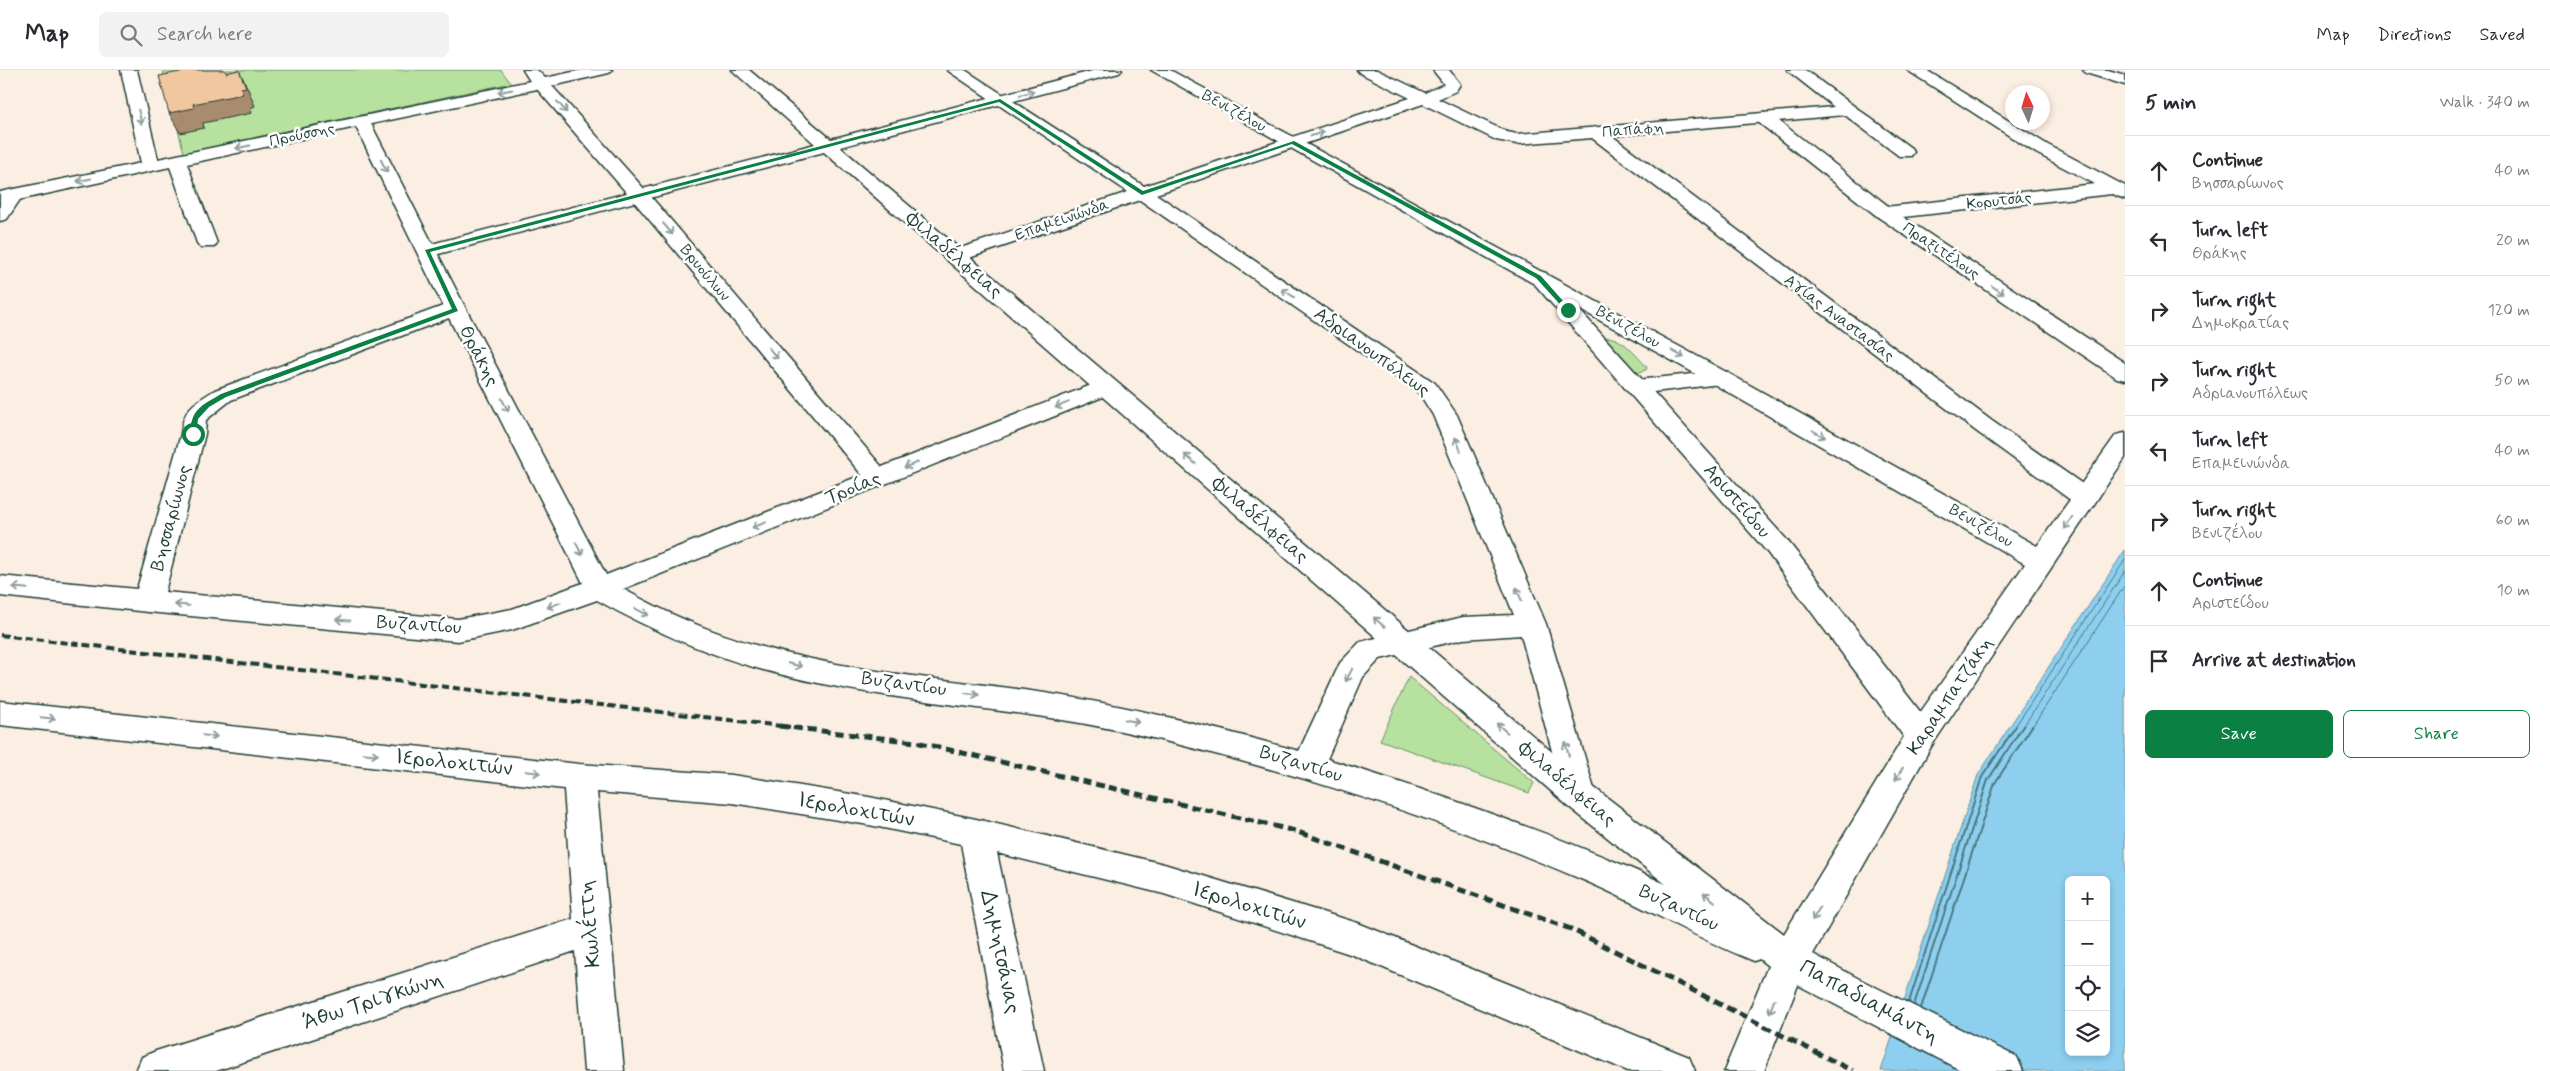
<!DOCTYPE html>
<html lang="en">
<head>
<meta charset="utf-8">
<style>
	:root { --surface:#fff; --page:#f2f2f3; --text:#2b2b33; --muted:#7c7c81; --line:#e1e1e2; --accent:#0b8043 }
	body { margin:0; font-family:Mynerve,sans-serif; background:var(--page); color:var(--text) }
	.controls { position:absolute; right:15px; bottom:15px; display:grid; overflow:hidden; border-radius:8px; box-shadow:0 2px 8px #0003 }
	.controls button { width:45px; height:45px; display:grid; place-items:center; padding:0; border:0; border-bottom:1px solid var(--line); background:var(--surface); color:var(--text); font:25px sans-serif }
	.compass { position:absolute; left:2005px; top:15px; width:45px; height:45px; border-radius:50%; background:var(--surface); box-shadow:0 2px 8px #0003; rotate:356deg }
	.stop { position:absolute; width:15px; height:15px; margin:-11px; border:4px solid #0b8043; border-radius:50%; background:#fff }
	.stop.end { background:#0b8043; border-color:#fff; box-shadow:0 1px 5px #0008 }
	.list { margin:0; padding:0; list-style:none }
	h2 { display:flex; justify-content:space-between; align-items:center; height:65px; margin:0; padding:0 20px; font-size:21px }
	h2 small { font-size:16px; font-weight:400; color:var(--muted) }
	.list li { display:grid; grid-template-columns:32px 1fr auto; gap:15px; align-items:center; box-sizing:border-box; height:70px; padding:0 20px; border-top:1px solid var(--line) }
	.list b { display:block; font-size:19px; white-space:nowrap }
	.list p { margin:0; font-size:16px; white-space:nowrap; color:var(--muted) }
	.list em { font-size:16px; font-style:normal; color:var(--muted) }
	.actions { display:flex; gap:10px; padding:15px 20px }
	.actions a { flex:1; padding:11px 0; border:1px solid var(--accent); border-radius:8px; text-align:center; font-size:18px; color:var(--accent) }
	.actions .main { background:var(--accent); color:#fff }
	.icon { flex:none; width:28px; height:28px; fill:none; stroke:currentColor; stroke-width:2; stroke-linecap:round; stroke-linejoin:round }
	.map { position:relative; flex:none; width:2125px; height:1001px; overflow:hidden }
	header { display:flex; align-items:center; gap:30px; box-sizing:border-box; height:70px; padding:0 25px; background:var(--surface); border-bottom:1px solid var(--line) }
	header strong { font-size:24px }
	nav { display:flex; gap:28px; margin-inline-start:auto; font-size:18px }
	.search { width:350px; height:45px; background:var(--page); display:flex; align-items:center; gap:12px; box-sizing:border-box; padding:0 18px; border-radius:8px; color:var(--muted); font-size:19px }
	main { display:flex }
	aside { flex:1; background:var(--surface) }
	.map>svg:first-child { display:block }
	.green { fill:#b6e19e; stroke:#6a8f69 }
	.water { fill:#8ecfef; stroke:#6295a4; fill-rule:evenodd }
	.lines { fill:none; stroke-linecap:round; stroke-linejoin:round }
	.shore-far1 { stroke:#4b777f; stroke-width:1 }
	.shore { stroke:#4b777f; stroke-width:2 }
	.service-casing { stroke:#1f3d34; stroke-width:3 }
	.pedestrian-casing { stroke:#1f3d34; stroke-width:3 }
	.minor-casing { stroke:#1f3d34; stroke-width:3 }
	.tertiary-casing { stroke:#1f3d34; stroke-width:3 }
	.secondary-casing { stroke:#1f3d34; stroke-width:3 }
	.service { fill:#fff; fill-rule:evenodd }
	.pedestrian { fill:#fff; fill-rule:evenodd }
	.minor { fill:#fff; fill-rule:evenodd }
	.tertiary { fill:#fff; fill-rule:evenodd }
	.secondary { fill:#fff; fill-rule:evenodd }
	.rail-far1 { stroke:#1f3d34; stroke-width:4; stroke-dasharray:8 4; stroke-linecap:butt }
	.rail { stroke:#1f3d34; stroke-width:5; stroke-dasharray:9 5; stroke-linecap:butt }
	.shaded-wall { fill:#a98b70; stroke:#1f3d34 }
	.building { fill:#f1c7a0; stroke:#1f3d34 }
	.oneway { stroke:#8f9e9a }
	.route { fill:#0b8043 }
	.labels { text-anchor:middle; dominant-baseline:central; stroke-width:5; stroke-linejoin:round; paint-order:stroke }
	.far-street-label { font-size:16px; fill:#1f3d34; stroke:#fff }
	.street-label { font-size:19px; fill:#1f3d34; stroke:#fff }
	.near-street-label { font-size:22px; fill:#1f3d34; stroke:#fff }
</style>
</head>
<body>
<header>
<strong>Map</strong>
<div class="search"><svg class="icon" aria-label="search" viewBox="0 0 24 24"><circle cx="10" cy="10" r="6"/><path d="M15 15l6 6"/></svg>Search here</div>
<nav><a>Map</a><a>Directions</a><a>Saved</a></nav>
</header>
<main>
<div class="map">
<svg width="2125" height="1001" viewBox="0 0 2125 1001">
	<rect width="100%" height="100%" fill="#fbeee2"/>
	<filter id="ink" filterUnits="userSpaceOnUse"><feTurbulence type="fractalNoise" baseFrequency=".02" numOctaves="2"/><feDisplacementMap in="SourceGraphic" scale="10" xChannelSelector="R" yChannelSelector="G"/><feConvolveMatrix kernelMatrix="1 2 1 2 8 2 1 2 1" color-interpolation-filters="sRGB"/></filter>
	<g filter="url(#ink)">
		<path class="green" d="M174,0H501L511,13L184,83L163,2Z
			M1602,267C1622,265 1634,284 1647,297L1646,300L1634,304Z
			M1409,607L1534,713L1529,723L1380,670Z"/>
		<path class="water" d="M2125,480V1001H1881L1978,705ZM2069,810H2106V982H2069Z"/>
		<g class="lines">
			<path class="shore-far1" d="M2015,657L2125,490
				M2023,657L2125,501
				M2032,657L2125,515"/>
			<path class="shore" d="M1909,932L1982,707L2016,656
				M1914,935L1988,710L2023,656
				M1921,938L1995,713L2032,656"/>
			<g class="service-casing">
				<path id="service" d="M1764,43L1770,44L1892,139L1894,143L1892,147H1878L1758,52L1756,48L1758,44Z
					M14,119L21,121L23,125L7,149L0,151V132L7,121Z"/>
			</g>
			<g class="pedestrian-casing">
				<path id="pedestrian" d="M1539,201L1546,203L1787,470L1932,657L1937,666L1932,675L1921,679L1910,675L1767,482L1532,211L1529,207L1532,203Z"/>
			</g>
			<g class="minor-casing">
				<path id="minor" d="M121,0H137L158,89L530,11L523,0H537L545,8L582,0H612L609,3L552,16L646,121L882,397L1099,312L1107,310L1115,312L1119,317L1115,322L623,519C666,543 712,563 759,576C852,603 950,609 1045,623C1131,636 1216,658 1299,681L1340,593L1360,572L1463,547L1514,545L1433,345L1419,323L1140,130L963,190H949L946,186L949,182L1128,122L947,0H965L1144,116L1410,28L1360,3L1357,0H1377L1425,23L1444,14L1433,0H1449L1460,14L1456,21L1438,29L1507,62L1517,64L1834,37L1787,0H1805L1911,78L1914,82L1911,86H1899L1845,45L1612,66L1992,351L2094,422L2098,428L2094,434L2085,436L2076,434L1976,361L1592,68L1517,74L1496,70L1423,34L1156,124L1435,313L1457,345L1546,554L1596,726L1592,736L1580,740L1568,736L1564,726L1521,565L1463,569L1380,589L1363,607L1327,689C1430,721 1531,756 1630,798C1676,818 1721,841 1767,862L1772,874L1767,886L1754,891C1697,869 1644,836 1588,812C1462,758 1332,714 1200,680C1148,666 1097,655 1044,647C949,633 853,625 760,599C703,583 649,559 597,530L512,560L458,571L148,542L0,526V506L137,519L181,364C183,338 194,333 215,320L443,236L356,57L187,94L217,173L214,177H200L197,173L170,97L0,134V122L141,93ZM537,19L632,129L862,405L606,505L466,239L371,54ZM449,248L583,513L512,539L458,549L165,522L205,364L206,350L231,330Z
					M1907,0H1926L2048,75L2125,116V129L2112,124L1903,147L2125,293V310L2117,308L1878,147L1876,143L1878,139L1885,137L2095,114L2036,83Z
					M1720,301L1728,303L1731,308L1728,313L1637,324L1629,322L1625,317L1629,312L1637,310Z
					M0,631L579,694L732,705L869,727L976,749L1164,794L1358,853L1689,987L1695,1001H1628L1353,885L1164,824L997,783L1044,1001H1004L961,774L869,755L732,733L597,722L624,1001H584L575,881L216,1001H136L142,987L156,981L573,849L564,719L0,655Z"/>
			</g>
			<g class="tertiary-casing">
				<path id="tertiary" d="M732,0H749L831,69L1096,0H1122L1119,3L840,77L1592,716L1784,864L1910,657L2025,494L1712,313L1151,0H1170L1728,303L2037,476L2116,365L2125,363V388L1932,675L1813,884L1861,910L2017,987L2023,1001H1962L1798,915L1764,1001H1724L1768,896L1568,736L824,82L427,187L420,185L417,181L420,177L815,74Z"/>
			</g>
			<g class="secondary-casing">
				<path id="secondary" d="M2083,0H2108L2125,5V15L2086,3Z"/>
			</g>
			<use href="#service" class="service"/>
			<use href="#pedestrian" class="pedestrian"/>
			<use href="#minor" class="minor"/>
			<use href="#tertiary" class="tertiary"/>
			<use href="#secondary" class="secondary"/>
			<path class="rail-far1" d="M0,565L790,657"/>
			<path class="rail" d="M779,656L916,672L1295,761L1571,859L1853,1001"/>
		</g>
		<path class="shaded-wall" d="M239,0L248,19L255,36L250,38L252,43L203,53L204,58L180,63L169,43L193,34L241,18Z"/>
		<path class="building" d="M185,0H225L226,3L239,0L246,17L241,18L243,24L193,34L194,38L169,43L159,6L185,1Z"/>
		<defs><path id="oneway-shaft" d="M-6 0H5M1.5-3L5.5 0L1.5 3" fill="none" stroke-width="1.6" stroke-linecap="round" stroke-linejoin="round" transform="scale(1.25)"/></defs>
		<g class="oneway">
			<use href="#oneway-shaft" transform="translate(505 21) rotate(168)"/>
			<use href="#oneway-shaft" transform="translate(1027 23) rotate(-15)"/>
			<use href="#oneway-shaft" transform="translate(562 37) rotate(49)"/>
			<use href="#oneway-shaft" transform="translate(140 47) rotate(77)"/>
			<use href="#oneway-shaft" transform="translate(1317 64) rotate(-19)"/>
			<use href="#oneway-shaft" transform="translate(243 77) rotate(168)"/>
			<use href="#oneway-shaft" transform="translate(384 96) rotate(63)"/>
			<use href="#oneway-shaft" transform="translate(84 110) rotate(168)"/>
			<use href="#oneway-shaft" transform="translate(668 159) rotate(50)"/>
			<use href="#oneway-shaft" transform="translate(1998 220) rotate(34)"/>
			<use href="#oneway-shaft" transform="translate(1288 223) rotate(-146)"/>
			<use href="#oneway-shaft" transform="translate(773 283) rotate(50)"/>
			<use href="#oneway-shaft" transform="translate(1678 284) rotate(29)"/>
			<use href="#oneway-shaft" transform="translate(505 335) rotate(63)"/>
			<use href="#oneway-shaft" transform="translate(1062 335) rotate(158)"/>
			<use href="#oneway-shaft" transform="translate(1819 364) rotate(30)"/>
			<use href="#oneway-shaft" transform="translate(1458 374) rotate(-112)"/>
			<use href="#oneway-shaft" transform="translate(1190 389) rotate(-139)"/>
			<use href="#oneway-shaft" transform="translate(911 395) rotate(158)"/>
			<use href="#oneway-shaft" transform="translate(2068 453) rotate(125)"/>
			<use href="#oneway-shaft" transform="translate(759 455) rotate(159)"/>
			<use href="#oneway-shaft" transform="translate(579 479) rotate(63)"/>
			<use href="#oneway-shaft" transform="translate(20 518) rotate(-174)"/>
			<use href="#oneway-shaft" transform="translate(1519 524) rotate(-112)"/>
			<use href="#oneway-shaft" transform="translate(182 535) rotate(-175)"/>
			<use href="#oneway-shaft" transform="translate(554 535) rotate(159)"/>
			<use href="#oneway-shaft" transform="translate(642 542) rotate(26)"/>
			<use href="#oneway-shaft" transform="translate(343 550) rotate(-175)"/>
			<use href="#oneway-shaft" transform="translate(1379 552) rotate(-139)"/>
			<use href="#oneway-shaft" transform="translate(795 595) rotate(13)"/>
			<use href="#oneway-shaft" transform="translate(1349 605) rotate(118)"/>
			<use href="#oneway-shaft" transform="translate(972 624) rotate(8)"/>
			<use href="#oneway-shaft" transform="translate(48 648) rotate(6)"/>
			<use href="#oneway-shaft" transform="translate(1132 651) rotate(12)"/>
			<use href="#oneway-shaft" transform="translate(1502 658) rotate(-139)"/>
			<use href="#oneway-shaft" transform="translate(210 666) rotate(6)"/>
			<use href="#oneway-shaft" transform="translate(1567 679) rotate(-106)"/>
			<use href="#oneway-shaft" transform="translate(371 684) rotate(6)"/>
			<use href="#oneway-shaft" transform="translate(533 702) rotate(6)"/>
			<use href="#oneway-shaft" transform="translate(1899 704) rotate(121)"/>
			<use href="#oneway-shaft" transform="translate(1709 827) rotate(-142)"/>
			<use href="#oneway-shaft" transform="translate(1816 844) rotate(121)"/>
			<use href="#oneway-shaft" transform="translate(1772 936) rotate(110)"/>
		</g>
	</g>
	<path class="route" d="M1000,29L1143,121L1294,71L1541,206L1571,240L1566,241L1536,208L1292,74L1142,125L999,32L430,182L458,241L226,327L209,337L198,349L196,365L190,364C191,339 201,336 221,324L452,239L425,180Z"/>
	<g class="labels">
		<g class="far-street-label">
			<text transform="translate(1234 41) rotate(29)">Βενιζέλου</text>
			<text transform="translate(1633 60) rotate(-5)">Παπάφη</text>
			<text transform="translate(302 65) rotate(-12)">Προύσσης</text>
			<text transform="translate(1999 131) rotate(-6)">Κορυτσάς</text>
			<text transform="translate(1062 150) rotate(-19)">Επαμεινώνδα</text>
			<text transform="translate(1941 181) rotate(34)">Πραξιτέλους</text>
			<text transform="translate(705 203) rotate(50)">Βρυούλων</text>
			<text transform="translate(1839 248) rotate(37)">Αγίας Αναστασίας</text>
			<text transform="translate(1628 257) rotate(29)">Βενιζέλου</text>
			<text transform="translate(1981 456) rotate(30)">Βενιζέλου</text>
		</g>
		<g class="street-label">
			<text transform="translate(954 185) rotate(41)">Φιλαδέλφειας</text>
			<text transform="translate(1372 282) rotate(36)">Αδριανουπόλεως</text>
			<text transform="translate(479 286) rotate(63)">Θράκης</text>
			<text transform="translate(853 418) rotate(-22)">Τροίας</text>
			<text transform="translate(1737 431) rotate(49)">Αριστείδου</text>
			<text transform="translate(171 448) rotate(-75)">Βησσαρίωνος</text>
			<text transform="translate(1260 450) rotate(41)">Φιλαδέλφειας</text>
			<text transform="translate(419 555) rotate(4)">Βυζαντίου</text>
			<text transform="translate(904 614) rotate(8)">Βυζαντίου</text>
			<text transform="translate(1950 626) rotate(-56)">Καραμπατζάκη</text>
			<text transform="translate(1301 694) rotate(17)">Βυζαντίου</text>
			<text transform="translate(1567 714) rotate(40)">Φιλαδέλφειας</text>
			<text transform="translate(1679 838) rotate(25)">Βυζαντίου</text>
		</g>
		<g class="near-street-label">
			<text transform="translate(454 693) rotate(6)">Ιερολοχιτών</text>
			<text transform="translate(856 740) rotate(10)">Ιερολοχιτών</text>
			<text transform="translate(1249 836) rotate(17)">Ιερολοχιτών</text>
			<text transform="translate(590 854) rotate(-95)">Κωλέττη</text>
			<text transform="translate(1000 882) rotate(78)">Δημητσάνας</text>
			<text transform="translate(373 931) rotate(-18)">Άθω Τριγκώνη</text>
			<text transform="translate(1869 932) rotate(28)">Παπαδιαμάντη</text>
		</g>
	</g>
</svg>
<div class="controls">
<button>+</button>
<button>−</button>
<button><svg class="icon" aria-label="locate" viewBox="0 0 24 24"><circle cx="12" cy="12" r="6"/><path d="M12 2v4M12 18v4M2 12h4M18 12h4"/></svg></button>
<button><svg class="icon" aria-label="layers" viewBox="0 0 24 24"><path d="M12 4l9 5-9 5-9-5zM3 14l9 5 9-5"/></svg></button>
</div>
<svg class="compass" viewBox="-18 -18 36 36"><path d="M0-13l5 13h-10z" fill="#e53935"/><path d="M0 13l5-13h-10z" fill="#7c7c81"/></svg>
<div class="stop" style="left:193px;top:364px"></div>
<div class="stop end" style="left:1568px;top:240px"></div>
</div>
<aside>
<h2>5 min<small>Walk · 340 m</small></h2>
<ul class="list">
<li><svg class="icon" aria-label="ahead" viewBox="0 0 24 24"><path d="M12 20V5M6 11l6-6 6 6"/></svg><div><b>Continue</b><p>Βησσαρίωνος</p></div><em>40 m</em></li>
<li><svg class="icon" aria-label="left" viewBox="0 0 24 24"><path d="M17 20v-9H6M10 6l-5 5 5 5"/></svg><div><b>Turn left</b><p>Θράκης</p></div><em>20 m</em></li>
<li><svg class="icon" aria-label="right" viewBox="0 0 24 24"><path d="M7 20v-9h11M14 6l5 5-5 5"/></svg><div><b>Turn right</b><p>Δημοκρατίας</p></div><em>120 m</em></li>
<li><svg class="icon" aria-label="right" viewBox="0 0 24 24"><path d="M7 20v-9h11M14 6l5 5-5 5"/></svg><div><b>Turn right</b><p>Αδριανουπόλεως</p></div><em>50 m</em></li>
<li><svg class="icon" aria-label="left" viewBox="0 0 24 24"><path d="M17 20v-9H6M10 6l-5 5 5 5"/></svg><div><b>Turn left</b><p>Επαμεινώνδα</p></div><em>40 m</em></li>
<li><svg class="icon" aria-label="right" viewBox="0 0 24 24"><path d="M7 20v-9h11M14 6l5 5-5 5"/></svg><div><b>Turn right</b><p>Βενιζέλου</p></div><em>60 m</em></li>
<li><svg class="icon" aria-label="ahead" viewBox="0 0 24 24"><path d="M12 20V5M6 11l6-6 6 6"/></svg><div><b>Continue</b><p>Αριστείδου</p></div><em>10 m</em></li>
<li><svg class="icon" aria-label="arrive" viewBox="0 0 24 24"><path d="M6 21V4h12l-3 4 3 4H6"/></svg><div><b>Arrive at destination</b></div></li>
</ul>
<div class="actions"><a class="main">Save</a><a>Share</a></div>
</aside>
</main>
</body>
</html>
